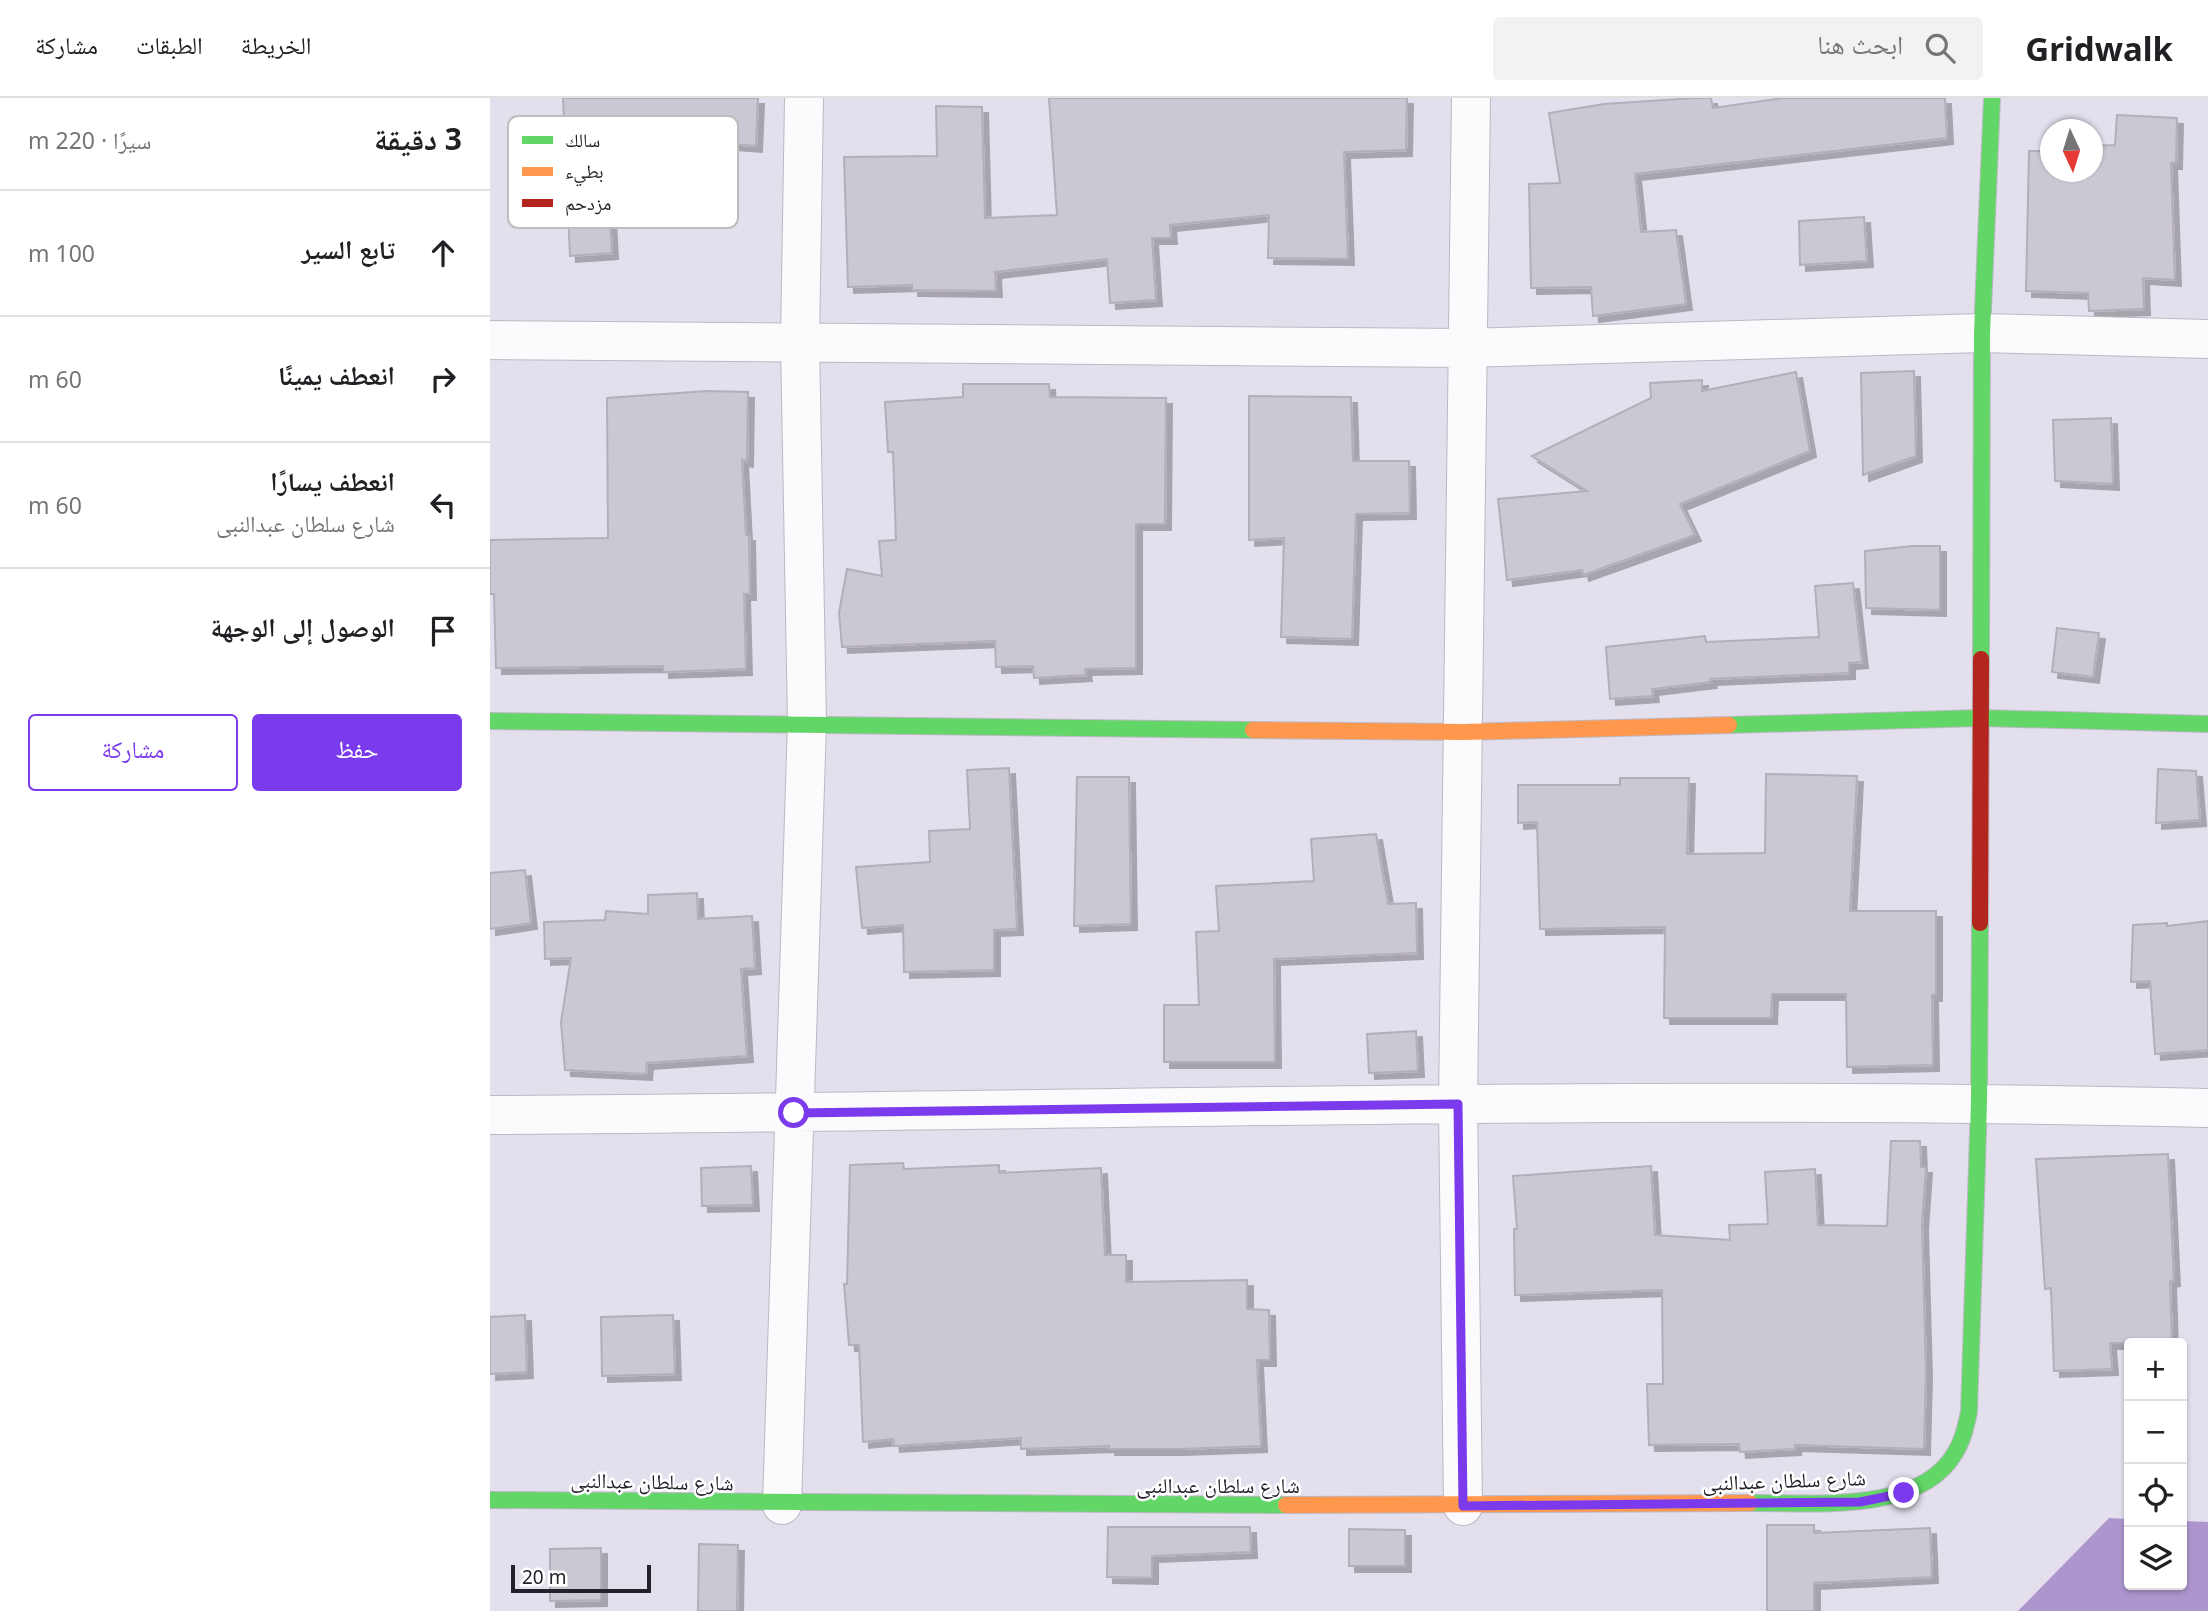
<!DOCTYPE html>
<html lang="ar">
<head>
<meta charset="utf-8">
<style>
	:root { --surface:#fff; --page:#f2f2f2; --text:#202124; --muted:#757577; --line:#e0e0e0; --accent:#7c3aed }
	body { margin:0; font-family:"Noto Sans","Noto Naskh Arabic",sans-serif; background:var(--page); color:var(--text); direction:rtl }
	.controls { position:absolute; right:21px; bottom:21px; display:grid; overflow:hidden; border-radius:7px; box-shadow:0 2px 5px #0004 }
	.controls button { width:63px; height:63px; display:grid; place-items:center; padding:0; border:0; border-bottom:2px solid var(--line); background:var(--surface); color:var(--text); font:35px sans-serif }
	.compass { position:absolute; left:1550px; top:21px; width:63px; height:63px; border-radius:50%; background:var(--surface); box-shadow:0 2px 5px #0004; rotate:176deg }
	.scale { position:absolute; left:21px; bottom:18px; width:140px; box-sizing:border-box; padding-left:7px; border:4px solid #24212a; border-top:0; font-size:19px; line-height:24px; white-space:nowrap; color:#24212a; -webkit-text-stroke:5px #fff; paint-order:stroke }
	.stop { position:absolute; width:21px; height:21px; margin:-16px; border:5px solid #7c3aed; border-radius:50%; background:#fff }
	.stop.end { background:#7c3aed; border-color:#fff; box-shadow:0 2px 7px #0008 }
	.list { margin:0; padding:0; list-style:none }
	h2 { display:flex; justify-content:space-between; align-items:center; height:91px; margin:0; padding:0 28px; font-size:30px }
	h2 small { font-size:23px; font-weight:400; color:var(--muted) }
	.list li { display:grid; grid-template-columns:46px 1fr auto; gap:21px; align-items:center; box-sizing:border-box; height:126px; padding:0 28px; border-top:2px solid var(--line) }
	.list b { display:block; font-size:26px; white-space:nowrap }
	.list p { margin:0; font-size:23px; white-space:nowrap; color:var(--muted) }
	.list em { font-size:23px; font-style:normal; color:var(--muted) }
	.actions { display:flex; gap:14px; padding:21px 28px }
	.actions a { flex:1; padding:16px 0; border:2px solid var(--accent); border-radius:7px; text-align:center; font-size:24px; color:var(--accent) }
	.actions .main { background:var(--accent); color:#fff }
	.icon { flex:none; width:38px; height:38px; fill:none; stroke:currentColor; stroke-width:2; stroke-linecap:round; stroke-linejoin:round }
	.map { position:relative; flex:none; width:1718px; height:1513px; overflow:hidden; direction:ltr }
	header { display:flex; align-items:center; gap:42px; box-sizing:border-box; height:98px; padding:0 35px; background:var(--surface); border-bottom:2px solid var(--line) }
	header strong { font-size:33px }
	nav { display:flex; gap:38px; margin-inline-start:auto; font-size:24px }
	.search { width:490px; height:63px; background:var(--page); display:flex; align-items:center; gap:18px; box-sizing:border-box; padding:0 24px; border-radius:7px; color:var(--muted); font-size:26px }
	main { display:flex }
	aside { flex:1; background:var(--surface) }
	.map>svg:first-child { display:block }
	.water { fill:#ad96ce }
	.building { fill:#cbc7d3; stroke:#b3afba; stroke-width:2; filter:url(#shadow) }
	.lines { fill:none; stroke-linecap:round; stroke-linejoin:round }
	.street-casing { stroke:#bcb8c3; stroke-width:40 }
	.fast-casing { stroke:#bcb8c3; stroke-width:18 }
	.slow-casing { stroke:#bcb8c3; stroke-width:18 }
	.jam-casing { stroke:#bcb8c3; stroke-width:18 }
	.street { stroke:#fbfafc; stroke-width:38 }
	.fast { stroke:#63d668; stroke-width:16 }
	.slow { stroke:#ff974d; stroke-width:16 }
	.jam { stroke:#b3261e; stroke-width:16 }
	.route { stroke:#7c3aed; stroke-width:9 }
	.labels { text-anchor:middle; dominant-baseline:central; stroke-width:5; stroke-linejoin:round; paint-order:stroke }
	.street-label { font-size:21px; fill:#24212a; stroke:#fff }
	.key { fill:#fff; stroke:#bdbcbf; stroke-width:2 }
	.key-label { font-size:19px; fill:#24212a }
</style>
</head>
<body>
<header>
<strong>Gridwalk</strong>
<div class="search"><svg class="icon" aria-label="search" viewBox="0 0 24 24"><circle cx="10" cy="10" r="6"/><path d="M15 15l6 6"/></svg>ابحث هنا</div>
<nav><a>الخريطة</a><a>الطبقات</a><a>مشاركة</a></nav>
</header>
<main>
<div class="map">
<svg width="1718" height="1513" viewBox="0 0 1718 1513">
	<defs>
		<filter id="shadow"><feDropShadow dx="6" dy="6" stdDeviation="0" flood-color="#0004"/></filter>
	</defs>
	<rect width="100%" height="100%" fill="#e4dfed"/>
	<path class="water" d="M1619,1420L1639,1421V1487H1692V1423L1718,1424V1513H1528Z"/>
	<path class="building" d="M73,0H268L266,48L225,45L229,112L120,117L122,155L80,158Z
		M559,0H917L916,52L854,54L858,161L778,160L779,117L680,127L681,140H662L666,202L620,205L617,161L505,174L506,193L422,192V187L358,189L354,59L447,58L446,8L492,9L495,120L567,117Z
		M1205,0H1221L1223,10L1293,0H1455L1457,40L1145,76L1151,134L1186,132L1196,206L1103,218L1101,189L1041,190L1039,86L1070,85L1059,15L1114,6Z
		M1627,17L1687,20L1686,65H1681L1685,182L1653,180L1654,211L1599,213L1598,195L1536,193L1539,53H1560V74H1602V48L1625,47Z
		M1374,119L1377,163L1310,167L1309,123Z
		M1424,273L1426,358L1373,377L1371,275Z
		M1306,274L1320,353L1190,406L1205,437L1093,477L1092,472L1017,482L1008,401L1097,393L1042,358L1161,300L1160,285L1212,282V293Z
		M473,286H559L560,299L676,300L675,426H646V570L595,571L596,577L544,580L543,568L506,569L505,543L352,549L349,515L357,471L392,478L389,443L406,442L403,354H398L395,304L473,299Z
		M217,293L258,294L257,363L252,362L256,437H259L260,496H254L256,571L173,574V568L6,570L4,496H0V442L118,440L117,300Z
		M759,298L861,299L863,363H919L920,415L866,416L862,541L791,539L794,440L759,442Z
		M1621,320L1623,386L1565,383L1563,322Z
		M1423,448H1450V512L1376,510L1375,453Z
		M1363,485L1372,564L1359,565V575L1220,581L1221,584L1162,591L1163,598L1120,601L1116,549L1215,538L1216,544L1329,539L1325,488Z
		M1567,530L1609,535L1603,579L1562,574Z
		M519,670L527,831L504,832V872L414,874L413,827L372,830L366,769L440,764L439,733L480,731L477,672Z
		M1668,671L1706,673L1710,722L1666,725Z
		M1276,676L1367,678L1360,813H1446V897H1442L1443,967L1357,969L1356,896H1282L1281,920H1174L1175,829L1050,831L1047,724L1028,725V687H1130V680H1199L1197,756L1275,755Z
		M587,679H639L641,826L584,828Z
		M886,736L898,806L926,805L927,855L784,861L785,964H674V907H709L706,834L729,833L726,788L824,783L821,741Z
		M35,772L41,825L0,831V775Z
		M207,795L208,821L262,818L265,870L251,871L257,958L157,965L156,976L75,972L71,924L81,860L55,861L54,824L115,822L116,813L158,816V797Z
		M1718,823V952L1665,956L1660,883L1641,884L1643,827L1677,825V828Z
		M926,933L928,973L879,975L877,936Z
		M1401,1043H1430L1431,1069H1436L1432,1126L1436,1273L1434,1351L1305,1347V1351L1250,1354L1249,1346L1159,1347L1157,1286H1173L1172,1192L1025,1197L1024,1131H1027L1023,1078L1161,1068L1165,1137L1240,1142L1239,1127L1278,1126L1275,1074L1325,1071L1328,1127L1397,1128Z
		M1678,1056L1684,1182L1680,1183L1682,1245H1620L1622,1271L1564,1273L1561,1190L1555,1191L1546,1061Z
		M413,1065L414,1071L509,1067V1075L611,1070L615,1157H636V1184L757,1182V1211L779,1212L780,1262H767L771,1348L689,1351H619V1348L531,1351V1340L404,1348L403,1341L373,1344L369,1247H359L354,1186H357L360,1067Z
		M261,1068L263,1107L212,1108L211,1070Z
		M35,1217L37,1274L0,1276V1219Z
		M183,1217L185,1276L112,1278L111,1219Z
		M1277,1427H1324V1435L1440,1430L1442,1479L1324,1485V1513H1277Z
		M618,1429H760L761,1454L662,1458V1480L617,1479Z
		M859,1431L915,1432V1468H859Z
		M209,1446L248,1447L247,1513H208Z
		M111,1450V1502L60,1503V1451Z"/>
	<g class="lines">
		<g class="street-casing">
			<path id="street" d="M0,242L976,250L1492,235L1718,241
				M0,1017C573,1014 1145,996 1718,1010
				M292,1407L317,625L310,244L314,0
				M973,1408L968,1006L981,0"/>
		</g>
		<g class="fast-casing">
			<path id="fast" d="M1491,561L1492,235L1502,0
				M0,623L763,632
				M1239,627L1491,620L1718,626
				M0,1402L796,1407
				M1260,1405C1322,1404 1429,1417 1465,1355C1473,1342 1476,1328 1479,1314L1489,1004L1490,825"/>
		</g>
		<g class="slow-casing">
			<path id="slow" d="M763,632L974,634L1239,627
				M796,1407L1260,1405"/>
		</g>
		<g class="jam-casing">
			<path id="jam" d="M1490,825L1491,561"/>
		</g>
		<use href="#street" class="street"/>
		<use href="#fast" class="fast"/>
		<use href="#slow" class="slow"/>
		<use href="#jam" class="jam"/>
	</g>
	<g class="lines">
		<path class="route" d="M304,1015L968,1006L973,1408L1370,1404L1414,1395"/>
	</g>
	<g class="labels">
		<g class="street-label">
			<text transform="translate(1294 1382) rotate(-2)">شارع سلطان عبدالنبى</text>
			<text transform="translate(162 1383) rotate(1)">شارع سلطان عبدالنبى</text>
			<text x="728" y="1387">شارع سلطان عبدالنبى</text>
		</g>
	</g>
	<rect x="18" y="18" width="230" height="112" rx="10" class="key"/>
	<rect x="32" y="38" width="31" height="8" fill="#63d668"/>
	<rect x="32" y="69" width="31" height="9" fill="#ff974d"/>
	<rect x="32" y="101" width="31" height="8" fill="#b3261e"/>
	<g class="key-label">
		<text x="75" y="49">سالك</text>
		<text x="75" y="80">بطيء</text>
		<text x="75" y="112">مزدحم</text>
	</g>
</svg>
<div class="controls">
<button>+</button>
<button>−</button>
<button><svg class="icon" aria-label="locate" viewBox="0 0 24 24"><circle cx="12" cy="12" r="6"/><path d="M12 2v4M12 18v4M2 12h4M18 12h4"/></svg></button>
<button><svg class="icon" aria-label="layers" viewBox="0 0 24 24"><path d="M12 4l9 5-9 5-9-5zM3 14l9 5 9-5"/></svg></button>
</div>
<svg class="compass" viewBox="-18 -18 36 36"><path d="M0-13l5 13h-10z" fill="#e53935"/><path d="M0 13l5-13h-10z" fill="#757577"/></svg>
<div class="scale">20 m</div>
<div class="stop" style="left:304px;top:1015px"></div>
<div class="stop end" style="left:1414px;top:1395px"></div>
</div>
<aside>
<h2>3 دقيقة<small>سيرًا · 220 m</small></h2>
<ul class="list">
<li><svg class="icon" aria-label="ahead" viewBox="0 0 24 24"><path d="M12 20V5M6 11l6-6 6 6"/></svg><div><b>تابع السير</b></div><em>100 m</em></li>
<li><svg class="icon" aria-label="right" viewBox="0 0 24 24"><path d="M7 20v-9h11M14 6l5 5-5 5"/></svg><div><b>انعطف يمينًا</b></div><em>60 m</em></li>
<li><svg class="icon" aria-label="left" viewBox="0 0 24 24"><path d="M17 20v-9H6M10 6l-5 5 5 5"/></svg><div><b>انعطف يسارًا</b><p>شارع سلطان عبدالنبى</p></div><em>60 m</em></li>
<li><svg class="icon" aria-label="arrive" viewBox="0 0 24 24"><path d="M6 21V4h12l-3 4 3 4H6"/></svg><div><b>الوصول إلى الوجهة</b></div></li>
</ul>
<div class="actions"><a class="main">حفظ</a><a>مشاركة</a></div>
</aside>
</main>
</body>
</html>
